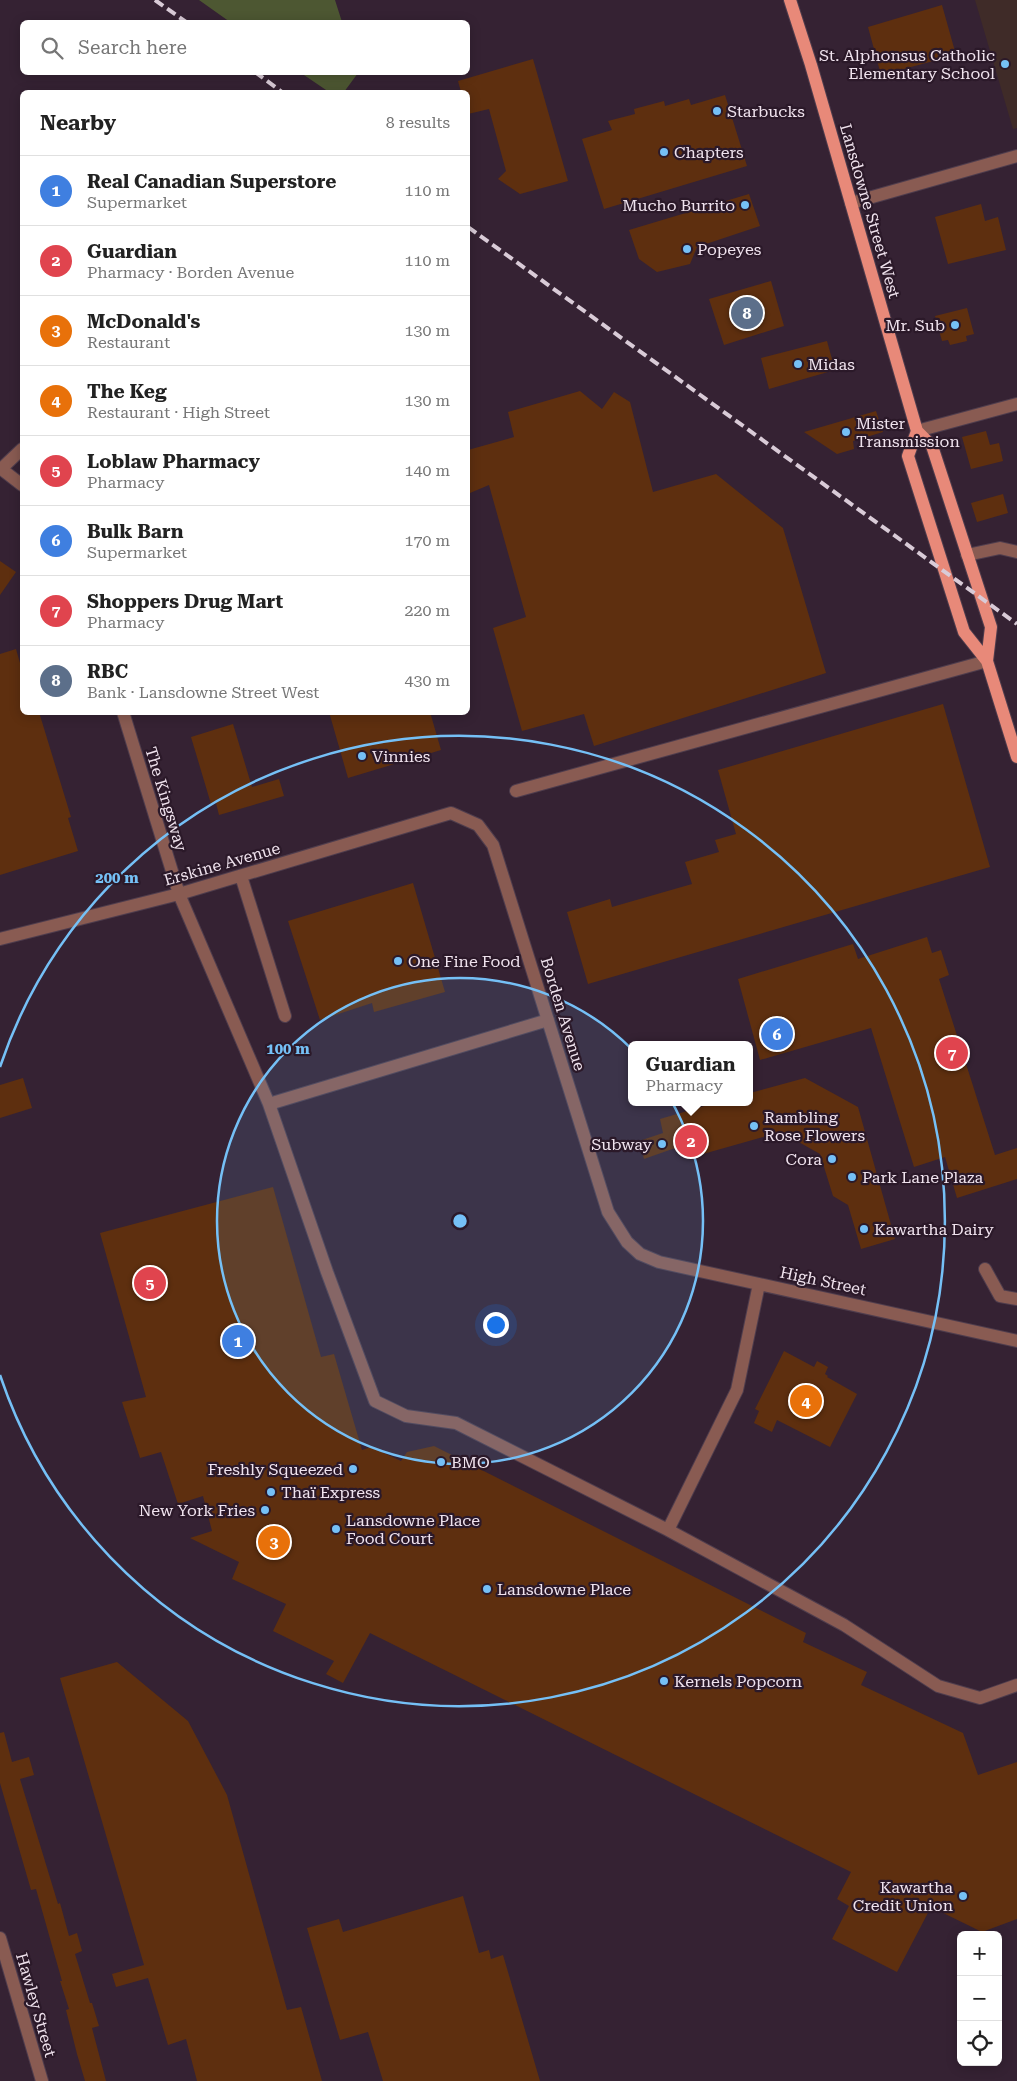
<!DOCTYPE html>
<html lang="en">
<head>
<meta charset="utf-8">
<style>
	:root { --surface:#fff; --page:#f6f6f6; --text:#222; --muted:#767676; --line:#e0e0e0; --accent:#476981 }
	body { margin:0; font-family:"Roboto Serif",serif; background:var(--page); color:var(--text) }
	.controls { position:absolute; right:15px; bottom:15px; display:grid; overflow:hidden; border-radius:8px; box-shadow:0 2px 12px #0003 }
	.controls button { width:45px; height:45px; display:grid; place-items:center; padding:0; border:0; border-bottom:1px solid var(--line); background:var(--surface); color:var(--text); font:25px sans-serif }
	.you { position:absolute; left:495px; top:1324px; width:18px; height:18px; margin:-12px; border:4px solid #fff; border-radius:50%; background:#1a73e8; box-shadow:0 0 0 8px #1a73e833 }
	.badge { display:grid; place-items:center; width:32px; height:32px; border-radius:50%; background:var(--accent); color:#fff; font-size:16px; font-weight:700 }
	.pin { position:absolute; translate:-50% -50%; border:2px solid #fff; box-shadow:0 1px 5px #0006 }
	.popup { position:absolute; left:628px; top:1041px; width:125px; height:65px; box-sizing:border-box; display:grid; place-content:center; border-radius:8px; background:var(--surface); filter:drop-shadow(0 1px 4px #0005); font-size:16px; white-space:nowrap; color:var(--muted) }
	.popup b { font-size:19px; color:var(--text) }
	.popup::after { content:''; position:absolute; left:50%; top:100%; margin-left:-10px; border:10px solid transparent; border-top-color:var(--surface) }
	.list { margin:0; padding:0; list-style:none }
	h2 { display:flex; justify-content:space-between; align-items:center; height:65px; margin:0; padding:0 20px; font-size:21px }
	h2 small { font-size:16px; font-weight:400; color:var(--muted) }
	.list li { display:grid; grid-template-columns:32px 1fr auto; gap:15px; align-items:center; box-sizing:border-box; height:70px; padding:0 20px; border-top:1px solid var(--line) }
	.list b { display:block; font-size:19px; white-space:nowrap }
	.list p { margin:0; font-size:16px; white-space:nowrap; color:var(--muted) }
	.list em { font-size:16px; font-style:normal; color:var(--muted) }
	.icon { flex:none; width:28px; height:28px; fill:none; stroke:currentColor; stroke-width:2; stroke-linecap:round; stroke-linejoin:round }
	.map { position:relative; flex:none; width:1017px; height:2081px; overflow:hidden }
	.search { position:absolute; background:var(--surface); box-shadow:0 2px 12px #0003; left:20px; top:20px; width:450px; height:55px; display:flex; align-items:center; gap:12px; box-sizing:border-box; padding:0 18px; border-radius:8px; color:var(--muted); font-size:19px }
	.panel { position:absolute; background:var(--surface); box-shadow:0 2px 12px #0003; left:20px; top:90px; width:450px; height:625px; border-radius:8px }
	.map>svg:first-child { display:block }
	.education { fill:#3f2b28 }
	.green { fill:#4d5732 }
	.building { fill:#5e2f0f }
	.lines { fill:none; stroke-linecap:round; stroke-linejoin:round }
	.minor-casing { stroke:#4f3d4d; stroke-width:14 }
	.major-casing { stroke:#4f3d4d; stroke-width:14 }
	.minor { stroke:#895b52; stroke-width:12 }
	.major { stroke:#e88979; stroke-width:12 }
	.rail { stroke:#d9cbd7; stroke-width:4; stroke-dasharray:10 5; stroke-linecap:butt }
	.ring { fill:none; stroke:#75c0f6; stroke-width:2.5 }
	.poi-dot { fill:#75c0f6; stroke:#2b1929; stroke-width:2 }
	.labels { text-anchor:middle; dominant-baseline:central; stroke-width:4.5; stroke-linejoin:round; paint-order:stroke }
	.poi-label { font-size:16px; fill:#f0e3ee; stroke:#2b1929; text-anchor:start }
	.street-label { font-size:16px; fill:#f0e3ee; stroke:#2b1929 }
	.centre { fill:#75c0f6; stroke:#2b1929; stroke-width:2.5 }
	.ring-label { font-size:15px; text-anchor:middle; font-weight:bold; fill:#75c0f6; stroke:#2b1929; stroke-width:4.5; stroke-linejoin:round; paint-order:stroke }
</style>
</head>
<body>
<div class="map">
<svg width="1017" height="2081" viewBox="0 0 1017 2081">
	<rect width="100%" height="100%" fill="#352233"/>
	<path class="education" d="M975,0H1017V128L1013,129Z"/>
	<path class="green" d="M199,0H335L342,22H230Z
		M301,73H358L344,92H329Z"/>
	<path class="building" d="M942,5L956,55L881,75L868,27Z
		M533,59L568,181L520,194L498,179L506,171L489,109L468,114V92H461L458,81Z
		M725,95L747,166L604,209L582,139L612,130L608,121L635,114L634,109L664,101L665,106L689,99L691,105Z
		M749,194L760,226L697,247L690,264L657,272L639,259L629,230Z
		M981,204L985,221L998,217L1006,250L948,264L935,217Z
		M771,281L784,326L724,345L709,299Z
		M967,308L974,334L966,336L967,341L950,345L948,340L942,341L935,316Z
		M827,341L835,370L769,389L761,358Z
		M580,391L602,409L614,392L630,402L653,492L716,474L783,528L826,673L594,746L584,714L522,731L493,628L526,617L489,485L470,493L468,480V450L514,437L508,412Z
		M876,411L883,432L853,441L854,449L837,454L804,432Z
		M986,431L990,445L999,443L1003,461L971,469L962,437Z
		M1003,494L1008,513L977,522L971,503Z
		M0,561L16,572L0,595Z
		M16,649L22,670V712H39L71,817L68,818L78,851L0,875V654Z
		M943,704L990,867L588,984L567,912L610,899L612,907L692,884L685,862L719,852L715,840L736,834L718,770Z
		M329,712H430L441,750L348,778Z
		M233,724L252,787L279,779L284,796L219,815L216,803L211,804L191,737Z
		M413,883L445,992L374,1012L372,1003L320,1020L288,921Z
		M927,937L932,953L941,950L949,975L939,979L995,1155L1017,1148V1179L957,1198L945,1157L914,1167L871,1028L760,1060L738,979L853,944L858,959Z
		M23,1078L32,1108L0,1118V1085Z
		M805,1078L858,1107L895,1239L861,1249L848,1205L833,1196L820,1154L781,1132L696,1156L678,1147L644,1159L639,1141L663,1133L660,1119L718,1102H750V1093Z
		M273,1187L321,1357L334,1354L362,1450L371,1447L401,1461L407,1452L434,1446L806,1633L803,1642L867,1672L861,1685L963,1733L978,1775L1017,1762V1919L982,1932L931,1907L897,1972L832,1939L849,1906L837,1899L851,1872L370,1633L343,1683L326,1674L334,1661L273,1631L286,1604L232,1579L239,1562L190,1538L212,1531L203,1496L178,1504L161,1452L140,1458L122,1402L146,1397L100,1233Z
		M784,1351L814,1367L817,1361L828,1367L825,1374L828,1376L827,1377L857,1394L830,1447L777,1420L772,1432L754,1423L759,1411L755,1409Z
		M117,1662L188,1721L227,1795L287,2010L301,2007L322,2081H197L186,2039L168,2045L148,1978L116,1987L112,1974L144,1965L60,1678Z
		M4,1732L12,1762L29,1757L34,1775L20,1779L58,1904L60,1903L69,1936L77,1933L82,1951L75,1954L90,2003H92L99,2026L92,2028L106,2081H85L77,2054L66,2010L69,2009L60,1981H62L36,1889L31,1890L0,1783V1733Z
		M463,1896L479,1953L489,1950L491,1959L503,1955L540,2081H383L368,2032L340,2040L307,1928L339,1919L343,1932Z"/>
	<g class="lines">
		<g class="minor-casing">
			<path id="minor" d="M851,203L1017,156
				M917,431L1017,404
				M0,468L22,485
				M1,469L22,449
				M967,555L1000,548L1017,552
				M123,712L179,894L269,1104L327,1272L375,1401L406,1416L456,1423L668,1530L737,1390L759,1284
				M516,791L987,661
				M241,876L285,1016
				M0,939L179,894L451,813L478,825L493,845L608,1212L627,1242L640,1254L659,1262L1017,1341
				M269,1104L548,1020
				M985,1269L1000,1296L1017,1299
				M668,1530L844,1625L938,1686L980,1698L1017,1685
				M0,1938L42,2081"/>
		</g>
		<g class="major-casing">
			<path id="major" d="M790,0L811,65L917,431L932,446L991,627L987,661
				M917,431L908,456L964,632L987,661L1017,757"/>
		</g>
		<use href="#minor" class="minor"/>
		<use href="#major" class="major"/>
		<path class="rail" d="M155,0L186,22
			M255,72L282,92
			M468,227L1017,624"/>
	</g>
	<circle cx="460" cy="1221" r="243" fill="#75c0f6" fill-opacity=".12"/>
	<g class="ring">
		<circle cx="460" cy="1221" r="243"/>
		<path d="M0 1067A485 485 0 1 1 0 1375"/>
	</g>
	<g class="poi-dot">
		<circle cx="1005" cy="64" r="5"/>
		<circle cx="717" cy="111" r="5"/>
		<circle cx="664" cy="152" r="5"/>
		<circle cx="745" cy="205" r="5"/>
		<circle cx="687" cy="249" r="5"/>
		<circle cx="955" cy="325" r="5"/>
		<circle cx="798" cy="364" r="5"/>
		<circle cx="846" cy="432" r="5"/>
		<circle cx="362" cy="756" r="5"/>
		<circle cx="398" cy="961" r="5"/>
		<circle cx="754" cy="1126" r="5"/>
		<circle cx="662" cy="1144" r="5"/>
		<circle cx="832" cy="1159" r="5"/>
		<circle cx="852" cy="1177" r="5"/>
		<circle cx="864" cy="1229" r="5"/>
		<circle cx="441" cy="1462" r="5"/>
		<circle cx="353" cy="1469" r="5"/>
		<circle cx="271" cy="1492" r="5"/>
		<circle cx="265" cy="1510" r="5"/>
		<circle cx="336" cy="1529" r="5"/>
		<circle cx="487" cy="1589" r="5"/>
		<circle cx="664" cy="1681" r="5"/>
		<circle cx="963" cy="1896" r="5"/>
	</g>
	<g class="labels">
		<g class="poi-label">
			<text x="995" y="55" text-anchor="end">St. Alphonsus Catholic<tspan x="995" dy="18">Elementary School</tspan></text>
			<text x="727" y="111">Starbucks</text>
			<text x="674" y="152">Chapters</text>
			<text x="735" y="205" text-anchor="end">Mucho Burrito</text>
			<text x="697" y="249">Popeyes</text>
			<text x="945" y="325" text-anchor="end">Mr. Sub</text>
			<text x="808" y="364">Midas</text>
			<text x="856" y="423">Mister<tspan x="856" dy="18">Transmission</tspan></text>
			<text x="372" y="756">Vinnies</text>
			<text x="408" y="961">One Fine Food</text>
			<text x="764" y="1117">Rambling<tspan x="764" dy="18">Rose Flowers</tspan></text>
			<text x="652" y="1144" text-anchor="end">Subway</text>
			<text x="822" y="1159" text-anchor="end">Cora</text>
			<text x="862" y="1177">Park Lane Plaza</text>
			<text x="874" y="1229">Kawartha Dairy</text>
			<text x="451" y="1462">BMO</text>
			<text x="343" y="1469" text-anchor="end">Freshly Squeezed</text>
			<text x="281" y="1492">Thaï Express</text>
			<text x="255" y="1510" text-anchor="end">New York Fries</text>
			<text x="346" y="1520">Lansdowne Place<tspan x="346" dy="18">Food Court</tspan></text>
			<text x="497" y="1589">Lansdowne Place</text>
			<text x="674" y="1681">Kernels Popcorn</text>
			<text x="953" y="1887" text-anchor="end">Kawartha<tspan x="953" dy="18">Credit Union</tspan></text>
		</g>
		<g class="street-label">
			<text transform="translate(870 211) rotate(74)">Lansdowne Street West</text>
			<text transform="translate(166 799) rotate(73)">The Kingsway</text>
			<text transform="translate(222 864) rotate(-16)">Erskine Avenue</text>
			<text transform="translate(563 1014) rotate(73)">Borden Avenue</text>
			<text transform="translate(823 1281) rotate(12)">High Street</text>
			<text transform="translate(36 2005) rotate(74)">Hawley Street</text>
		</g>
	</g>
	<circle cx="460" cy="1221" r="8" class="centre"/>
	<g class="ring-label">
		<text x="117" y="883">200 m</text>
		<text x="288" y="1054">100 m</text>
	</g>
</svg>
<div class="controls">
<button>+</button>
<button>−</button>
<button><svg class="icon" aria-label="locate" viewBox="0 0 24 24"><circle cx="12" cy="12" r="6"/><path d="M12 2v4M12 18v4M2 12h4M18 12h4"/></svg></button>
</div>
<div class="you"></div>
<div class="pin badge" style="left:238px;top:1341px;background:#3f7fe0">1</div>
<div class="pin badge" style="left:691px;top:1141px;background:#e0444e">2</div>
<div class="popup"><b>Guardian</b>Pharmacy</div>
<div class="pin badge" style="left:274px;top:1542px;background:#e8710a">3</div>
<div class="pin badge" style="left:806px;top:1401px;background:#e8710a">4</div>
<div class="pin badge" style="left:150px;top:1283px;background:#e0444e">5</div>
<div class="pin badge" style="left:777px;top:1034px;background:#3f7fe0">6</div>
<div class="pin badge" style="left:952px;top:1053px;background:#e0444e">7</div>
<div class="pin badge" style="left:747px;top:313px;background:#5c6f8a">8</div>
<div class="search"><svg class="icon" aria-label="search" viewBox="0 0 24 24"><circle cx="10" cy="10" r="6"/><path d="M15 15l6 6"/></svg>Search here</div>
<section class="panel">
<h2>Nearby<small>8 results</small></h2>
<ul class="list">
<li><span class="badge" style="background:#3f7fe0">1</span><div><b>Real Canadian Superstore</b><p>Supermarket</p></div><em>110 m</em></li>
<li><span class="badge" style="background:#e0444e">2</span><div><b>Guardian</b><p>Pharmacy · Borden Avenue</p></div><em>110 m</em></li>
<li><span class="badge" style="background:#e8710a">3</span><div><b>McDonald's</b><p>Restaurant</p></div><em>130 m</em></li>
<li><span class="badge" style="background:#e8710a">4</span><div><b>The Keg</b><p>Restaurant · High Street</p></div><em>130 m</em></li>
<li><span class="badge" style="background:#e0444e">5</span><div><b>Loblaw Pharmacy</b><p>Pharmacy</p></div><em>140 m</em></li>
<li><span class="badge" style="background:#3f7fe0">6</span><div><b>Bulk Barn</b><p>Supermarket</p></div><em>170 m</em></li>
<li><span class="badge" style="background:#e0444e">7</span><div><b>Shoppers Drug Mart</b><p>Pharmacy</p></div><em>220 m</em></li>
<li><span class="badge" style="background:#5c6f8a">8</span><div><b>RBC</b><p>Bank · Lansdowne Street West</p></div><em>430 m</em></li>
</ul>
</section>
</div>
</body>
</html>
